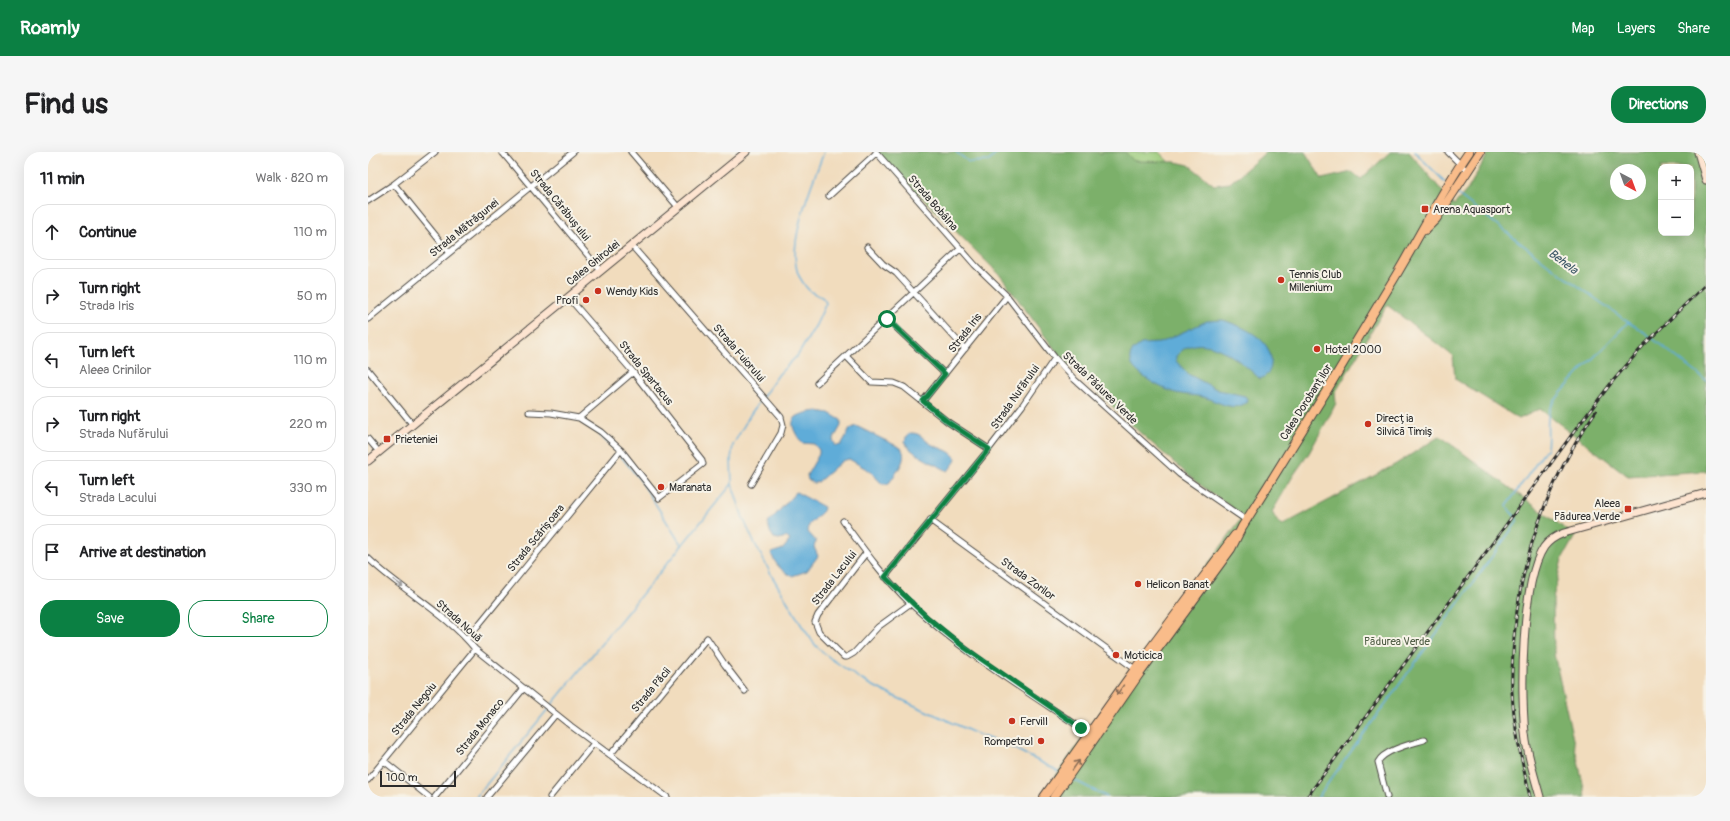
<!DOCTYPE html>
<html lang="en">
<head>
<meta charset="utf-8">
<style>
	:root { --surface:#fff; --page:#f6f6f6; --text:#202124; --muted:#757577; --line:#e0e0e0; --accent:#0b8043 }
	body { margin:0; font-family:Pangolin,sans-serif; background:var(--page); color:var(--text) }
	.controls { position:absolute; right:12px; top:12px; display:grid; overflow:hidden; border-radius:8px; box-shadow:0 4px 16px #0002 }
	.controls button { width:36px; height:36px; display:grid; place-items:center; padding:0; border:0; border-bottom:1px solid var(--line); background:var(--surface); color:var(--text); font:20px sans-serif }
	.compass { position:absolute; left:1242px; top:12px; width:36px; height:36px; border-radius:50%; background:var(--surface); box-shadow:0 4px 16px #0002; rotate:139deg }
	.scale { position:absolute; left:12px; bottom:10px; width:76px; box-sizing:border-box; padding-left:4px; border:2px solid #2b2b2b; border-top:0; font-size:11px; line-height:14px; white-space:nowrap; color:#2b2b2b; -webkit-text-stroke:3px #f7f3e8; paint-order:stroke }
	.stop { position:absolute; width:12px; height:12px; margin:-9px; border:3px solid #0b8043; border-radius:50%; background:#fff }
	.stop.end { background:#0b8043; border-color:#fff; box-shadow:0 1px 4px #0008 }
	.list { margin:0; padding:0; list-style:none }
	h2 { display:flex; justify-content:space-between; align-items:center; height:52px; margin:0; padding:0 16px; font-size:17px }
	h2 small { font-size:13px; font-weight:400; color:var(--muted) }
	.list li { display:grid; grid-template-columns:26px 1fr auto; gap:12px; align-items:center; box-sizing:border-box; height:56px; margin:0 8px 8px; padding:0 8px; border:1px solid var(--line); border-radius:16px }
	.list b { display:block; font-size:15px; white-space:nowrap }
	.list p { margin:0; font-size:13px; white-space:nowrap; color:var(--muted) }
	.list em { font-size:13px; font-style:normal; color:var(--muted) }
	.actions { display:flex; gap:8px; padding:12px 16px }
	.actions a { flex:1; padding:9px 0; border:1px solid var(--accent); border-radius:16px; text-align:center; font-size:14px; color:var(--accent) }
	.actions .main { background:var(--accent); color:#fff }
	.icon { flex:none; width:22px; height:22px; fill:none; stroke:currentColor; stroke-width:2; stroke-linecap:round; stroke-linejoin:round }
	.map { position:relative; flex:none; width:1338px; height:645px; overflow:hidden; border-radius:16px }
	header { display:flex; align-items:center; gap:24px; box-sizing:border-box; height:56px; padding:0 20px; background:var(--accent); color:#fff }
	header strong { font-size:19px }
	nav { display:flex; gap:22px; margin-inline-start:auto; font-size:14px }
	.intro { display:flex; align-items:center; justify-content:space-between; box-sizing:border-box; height:96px; padding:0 24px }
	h1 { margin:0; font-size:28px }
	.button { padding:10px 18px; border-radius:16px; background:var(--accent); color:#fff; font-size:14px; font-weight:700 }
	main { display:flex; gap:24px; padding:0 24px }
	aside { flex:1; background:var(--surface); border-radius:16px; box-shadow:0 4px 16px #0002 }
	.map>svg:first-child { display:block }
	.green { fill:#9bcc7b; stroke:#637c53 }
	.forest { fill:#7cb06b; stroke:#546e4b; fill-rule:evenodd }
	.water { fill:#5facd8; stroke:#456c82 }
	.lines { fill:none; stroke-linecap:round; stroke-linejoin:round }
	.stream { stroke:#5facd8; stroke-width:1.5 }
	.street-casing { stroke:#494641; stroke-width:7 }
	.secondary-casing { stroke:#494641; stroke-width:9 }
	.primary-casing { stroke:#494641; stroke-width:10 }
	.street { stroke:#fff; stroke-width:5 }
	.secondary { stroke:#fde4d0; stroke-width:7 }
	.primary { stroke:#f9bc8a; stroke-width:8 }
	.rail-casing { stroke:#2b2b2b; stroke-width:3 }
	.rail { stroke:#f7f3e8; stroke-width:1.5; stroke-dasharray:4.5; stroke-linecap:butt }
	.oneway { stroke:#a0a0a0 }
	.oneway2 { stroke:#886c56 }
	.route { stroke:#0b8043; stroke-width:5 }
	.poi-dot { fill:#c8321e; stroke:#f7f3e8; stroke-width:1.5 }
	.labels { text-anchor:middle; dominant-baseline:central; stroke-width:4; stroke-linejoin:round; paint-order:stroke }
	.street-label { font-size:11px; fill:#2b2b2b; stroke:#f7f3e8 }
	.poi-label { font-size:11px; fill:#2b2b2b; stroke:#f7f3e8; text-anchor:start }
	.park-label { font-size:11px; fill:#4d5b43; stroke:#f7f3e8 }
	.water-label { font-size:12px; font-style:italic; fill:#3d5868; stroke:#f7f3e8 }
</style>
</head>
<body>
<header>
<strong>Roamly</strong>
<nav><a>Map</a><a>Layers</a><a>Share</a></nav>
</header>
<div class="intro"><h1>Find us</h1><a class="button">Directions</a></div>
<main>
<aside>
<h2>11 min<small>Walk · 820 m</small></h2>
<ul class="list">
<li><svg class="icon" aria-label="ahead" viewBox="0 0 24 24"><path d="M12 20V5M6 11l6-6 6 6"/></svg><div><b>Continue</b></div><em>110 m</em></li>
<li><svg class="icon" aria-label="right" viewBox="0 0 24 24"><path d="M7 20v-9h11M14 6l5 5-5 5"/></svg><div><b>Turn right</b><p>Strada Iris</p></div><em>50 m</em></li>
<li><svg class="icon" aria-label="left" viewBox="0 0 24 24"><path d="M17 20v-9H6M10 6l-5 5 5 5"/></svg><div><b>Turn left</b><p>Aleea Crinilor</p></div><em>110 m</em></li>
<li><svg class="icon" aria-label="right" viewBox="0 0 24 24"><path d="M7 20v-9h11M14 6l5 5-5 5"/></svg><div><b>Turn right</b><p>Strada Nufărului</p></div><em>220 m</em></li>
<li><svg class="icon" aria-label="left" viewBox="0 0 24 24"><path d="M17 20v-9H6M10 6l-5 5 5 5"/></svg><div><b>Turn left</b><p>Strada Lacului</p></div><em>330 m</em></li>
<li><svg class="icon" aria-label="arrive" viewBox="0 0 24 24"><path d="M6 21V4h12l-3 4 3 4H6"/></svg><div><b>Arrive at destination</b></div></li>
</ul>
<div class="actions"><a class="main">Save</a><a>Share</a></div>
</aside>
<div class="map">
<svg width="1338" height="645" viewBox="0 0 1338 645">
	<rect width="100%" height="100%" fill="#f7f3e8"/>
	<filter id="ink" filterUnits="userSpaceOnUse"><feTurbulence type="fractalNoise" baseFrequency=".025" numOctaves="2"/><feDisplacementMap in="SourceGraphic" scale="8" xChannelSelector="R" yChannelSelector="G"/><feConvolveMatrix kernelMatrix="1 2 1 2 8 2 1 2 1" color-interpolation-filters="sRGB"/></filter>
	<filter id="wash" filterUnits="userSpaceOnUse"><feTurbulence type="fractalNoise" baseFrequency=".012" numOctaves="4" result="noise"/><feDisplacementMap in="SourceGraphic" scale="16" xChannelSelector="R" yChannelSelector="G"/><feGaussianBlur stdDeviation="0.9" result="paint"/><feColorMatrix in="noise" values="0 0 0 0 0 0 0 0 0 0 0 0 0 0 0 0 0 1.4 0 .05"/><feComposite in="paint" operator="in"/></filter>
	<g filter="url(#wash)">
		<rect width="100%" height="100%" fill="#f1dcbd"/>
		<path class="green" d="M729,0H791L801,10L765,9L732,3Z"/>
		<path class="forest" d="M508,0H729L732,3L736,0H757L766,9L808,10L821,13L846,33L862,31L898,0H937L954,27L984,20L993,27L1022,0H1041L1086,53L1100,37L1121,0H1338V319L1260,324L1172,257L1151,267L1087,227L1085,204L1019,153L967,241L968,251L963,261L941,301L925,324L904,360L909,369L915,373L1028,312L1072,284L1207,384L1194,407L1185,446L1186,502L1218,645H677L689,622L875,364L827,329L769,278L691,203L631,122ZM1293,15H1323V81H1293ZM1248,18H1272V42H1248Z"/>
		<path class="water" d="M855,168C875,175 906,187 903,213C902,220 899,224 892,227C872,208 833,175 808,204V209L820,222L850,238L877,244L879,247V250C865,261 850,249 835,245C826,243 817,243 808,241C796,238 770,224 764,213C763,210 763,206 762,204L765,198L773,192L791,191L839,169Z
			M450,259L461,261L473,268V274L465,288L468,294L473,293L482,277L488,274L533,296C541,307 528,320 522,330L519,332H514L502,319L481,307L474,309L450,330L446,331L440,328L439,323L451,302V298L446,292L434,291C417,268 424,262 450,259Z
			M543,281C553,281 555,287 563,292C571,297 581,297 588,306L587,310L580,319C569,313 542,302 537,290L538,285Z
			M428,340L456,355L455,359L441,373L440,380L448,389L446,395L450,404L439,419L424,424C413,419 407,412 403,401L415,397L422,388L418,385L411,387L406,386L402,380L400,371Z"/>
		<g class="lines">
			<path class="stream" d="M456,0C445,30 417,93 431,124C434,129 437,135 442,139C448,144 454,142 458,151L448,173L430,203L411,222L382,263L365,293L363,307L364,332L375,366L385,388L404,424L434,474L448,494L462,506L494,528L519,541L609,582L647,597L690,619
				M588,0L601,10L621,9L630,0
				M1047,0L1077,30
				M1088,41L1182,114L1260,170L1276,180L1338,228
				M232,284L248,298
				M252,303L273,329L314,394
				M704,627L739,645
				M108,645L364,332
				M950,645L1149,370C1150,363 1140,361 1139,353L1179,296C1181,284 1178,271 1181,259C1185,244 1246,186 1260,170"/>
		</g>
	</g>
	<g filter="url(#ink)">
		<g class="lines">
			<g class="street-casing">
				<path id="street" d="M134,0L233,119
					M263,0L310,55
					M508,0L607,113L639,144L687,206L707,228L811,322L878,368
					M1080,0L1100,20
					M26,32L81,100
					M461,44L508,1
					M0,49L26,32L67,0
					M264,94L413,265L415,273L413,281L383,332
					M499,95L515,112L528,121L597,197
					M0,167L205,0
					M519,167L577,222
					M479,205L503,230L526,231L536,235L580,270L621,297
					M0,218L45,273
					M449,231L592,97
					M555,249L639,144
					M161,260L183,261L211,266L233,280L253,298L291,346L335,312L334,308L265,220L201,146
					M211,266L265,220
					M0,287L11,300
					M562,368L746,502
					M475,369C496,398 517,427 543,452C594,500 655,537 713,576L718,585
					M498,401L450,463L447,470L451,480L476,505H479L486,501L510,475L543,451
					M0,406C11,417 23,426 35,435C60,454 88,473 107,497L203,574L299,645
					M517,425L621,297L654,254L687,206
					M99,487L253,298
					M749,504L767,517
					M242,603L339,486L357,513L377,539
					M16,609L61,645
					M0,628L107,497
					M67,645L156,536
					M119,645L188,562
					M182,645L226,591
					M1019,645L1010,610C1016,598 1043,592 1056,588"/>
			</g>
			<g class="secondary-casing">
				<path id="secondary" d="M1330,0L1338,28
					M0,309L378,0
					M1172,645C1167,626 1161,608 1158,589C1152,547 1153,429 1176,395C1181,388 1188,384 1196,381L1338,341"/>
			</g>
			<g class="primary-casing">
				<path id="primary" d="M1057,78L1068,67L1112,0
					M676,645L767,517L867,383
					M686,645L772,521L863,397L874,375C924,296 973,216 1021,135C1049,90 1071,43 1101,0"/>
			</g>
			<use href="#street" class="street"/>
			<use href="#secondary" class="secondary"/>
			<use href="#primary" class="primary"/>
			<g class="rail-casing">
				<path id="rail" d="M939,645L1208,277L1244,230L1276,193L1338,132
					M1162,645C1154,610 1146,576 1144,540C1143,522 1145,503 1146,485C1153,403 1181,327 1228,259"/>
			</g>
			<use href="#rail" class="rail"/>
		</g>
		<defs><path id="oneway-shaft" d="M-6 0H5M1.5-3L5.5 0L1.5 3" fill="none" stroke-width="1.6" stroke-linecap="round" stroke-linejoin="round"/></defs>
		<use class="oneway" href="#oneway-shaft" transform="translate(30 431) rotate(36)"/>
		<g class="oneway2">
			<use href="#oneway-shaft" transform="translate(752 538) rotate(125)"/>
			<use href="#oneway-shaft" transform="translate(708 613) rotate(-55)"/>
		</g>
	</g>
	<g class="lines" filter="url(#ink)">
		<path class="route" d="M519,167L577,222L555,249L580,270L621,297L517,425L560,466L597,496L713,576"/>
	</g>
	<g class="poi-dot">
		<rect x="1053" y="53" width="8" height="8" rx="2"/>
		<circle cx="913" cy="128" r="4"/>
		<circle cx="230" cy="139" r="4"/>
		<circle cx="218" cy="148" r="4"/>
		<circle cx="949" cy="197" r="4"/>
		<circle cx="1000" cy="272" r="4"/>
		<rect x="15" y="283" width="8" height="8" rx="2"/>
		<circle cx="293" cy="335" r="4"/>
		<rect x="1256" y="353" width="8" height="8" rx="2"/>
		<circle cx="770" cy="432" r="4"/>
		<circle cx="748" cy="503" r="4"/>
		<circle cx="644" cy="569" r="4"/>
		<circle cx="673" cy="589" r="4"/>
	</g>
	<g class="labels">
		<g class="street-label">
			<text transform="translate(565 51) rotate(49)">Strada Bobâlna</text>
			<text transform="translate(192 53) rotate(51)">Strada Cărăbușului</text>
			<text transform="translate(96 76) rotate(-39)">Strada Mătrăgunei</text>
			<text transform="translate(225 111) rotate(-39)">Calea Ghirodei</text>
			<text transform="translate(597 181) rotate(-52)">Strada Iris</text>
			<text transform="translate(371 201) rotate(49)">Strada Fuiorului</text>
			<text transform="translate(278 221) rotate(51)">Strada Spartacus</text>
			<text transform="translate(732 236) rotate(44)">Strada Pădurea Verde</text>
			<text transform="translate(647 245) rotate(-55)">Strada Nufărului</text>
			<text transform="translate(938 250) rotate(-58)">Calea Dorobanților</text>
			<text transform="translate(168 386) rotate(-51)">Strada Scărișoara</text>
			<text transform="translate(466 426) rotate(-52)">Strada Lacului</text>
			<text transform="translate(660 427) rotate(36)">Strada Zorilor</text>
			<text transform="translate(91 469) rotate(42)">Strada Nouă</text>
			<text transform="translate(283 538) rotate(-50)">Strada Păcii</text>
			<text transform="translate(46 557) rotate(-51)">Strada Negoiu</text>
			<text transform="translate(112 575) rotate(-51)">Strada Monaco</text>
		</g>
		<g class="poi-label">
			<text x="1065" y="57">Arena Aquasport</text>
			<text x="921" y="122">Tennis Club<tspan x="921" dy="13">Millenium</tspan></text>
			<text x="238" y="139">Wendy Kids</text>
			<text x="210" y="148" text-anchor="end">Profi</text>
			<text x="957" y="197">Hotel 2000</text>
			<text x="1008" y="266">Direcția<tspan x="1008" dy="13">Silvică Timiș</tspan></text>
			<text x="27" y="287">Prieteniei</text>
			<text x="301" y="335">Maranata</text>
			<text x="1252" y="351" text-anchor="end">Aleea<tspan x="1252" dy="13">Pădurea Verde</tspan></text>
			<text x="778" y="432">Helicon Banat</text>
			<text x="756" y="503">Moticica</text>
			<text x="652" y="569">Fervill</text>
			<text x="665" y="589" text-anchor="end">Rompetrol</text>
		</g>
		<g class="park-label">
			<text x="1029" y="489">Pădurea Verde</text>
		</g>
		<g class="water-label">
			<text transform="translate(1195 110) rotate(37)">Behela</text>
		</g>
	</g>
</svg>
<div class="controls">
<button>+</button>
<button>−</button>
</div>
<svg class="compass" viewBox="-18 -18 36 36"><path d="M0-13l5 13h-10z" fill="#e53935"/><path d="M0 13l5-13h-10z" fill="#757577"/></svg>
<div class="scale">100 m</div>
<div class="stop" style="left:519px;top:167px"></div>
<div class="stop end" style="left:713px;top:576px"></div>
</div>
</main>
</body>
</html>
